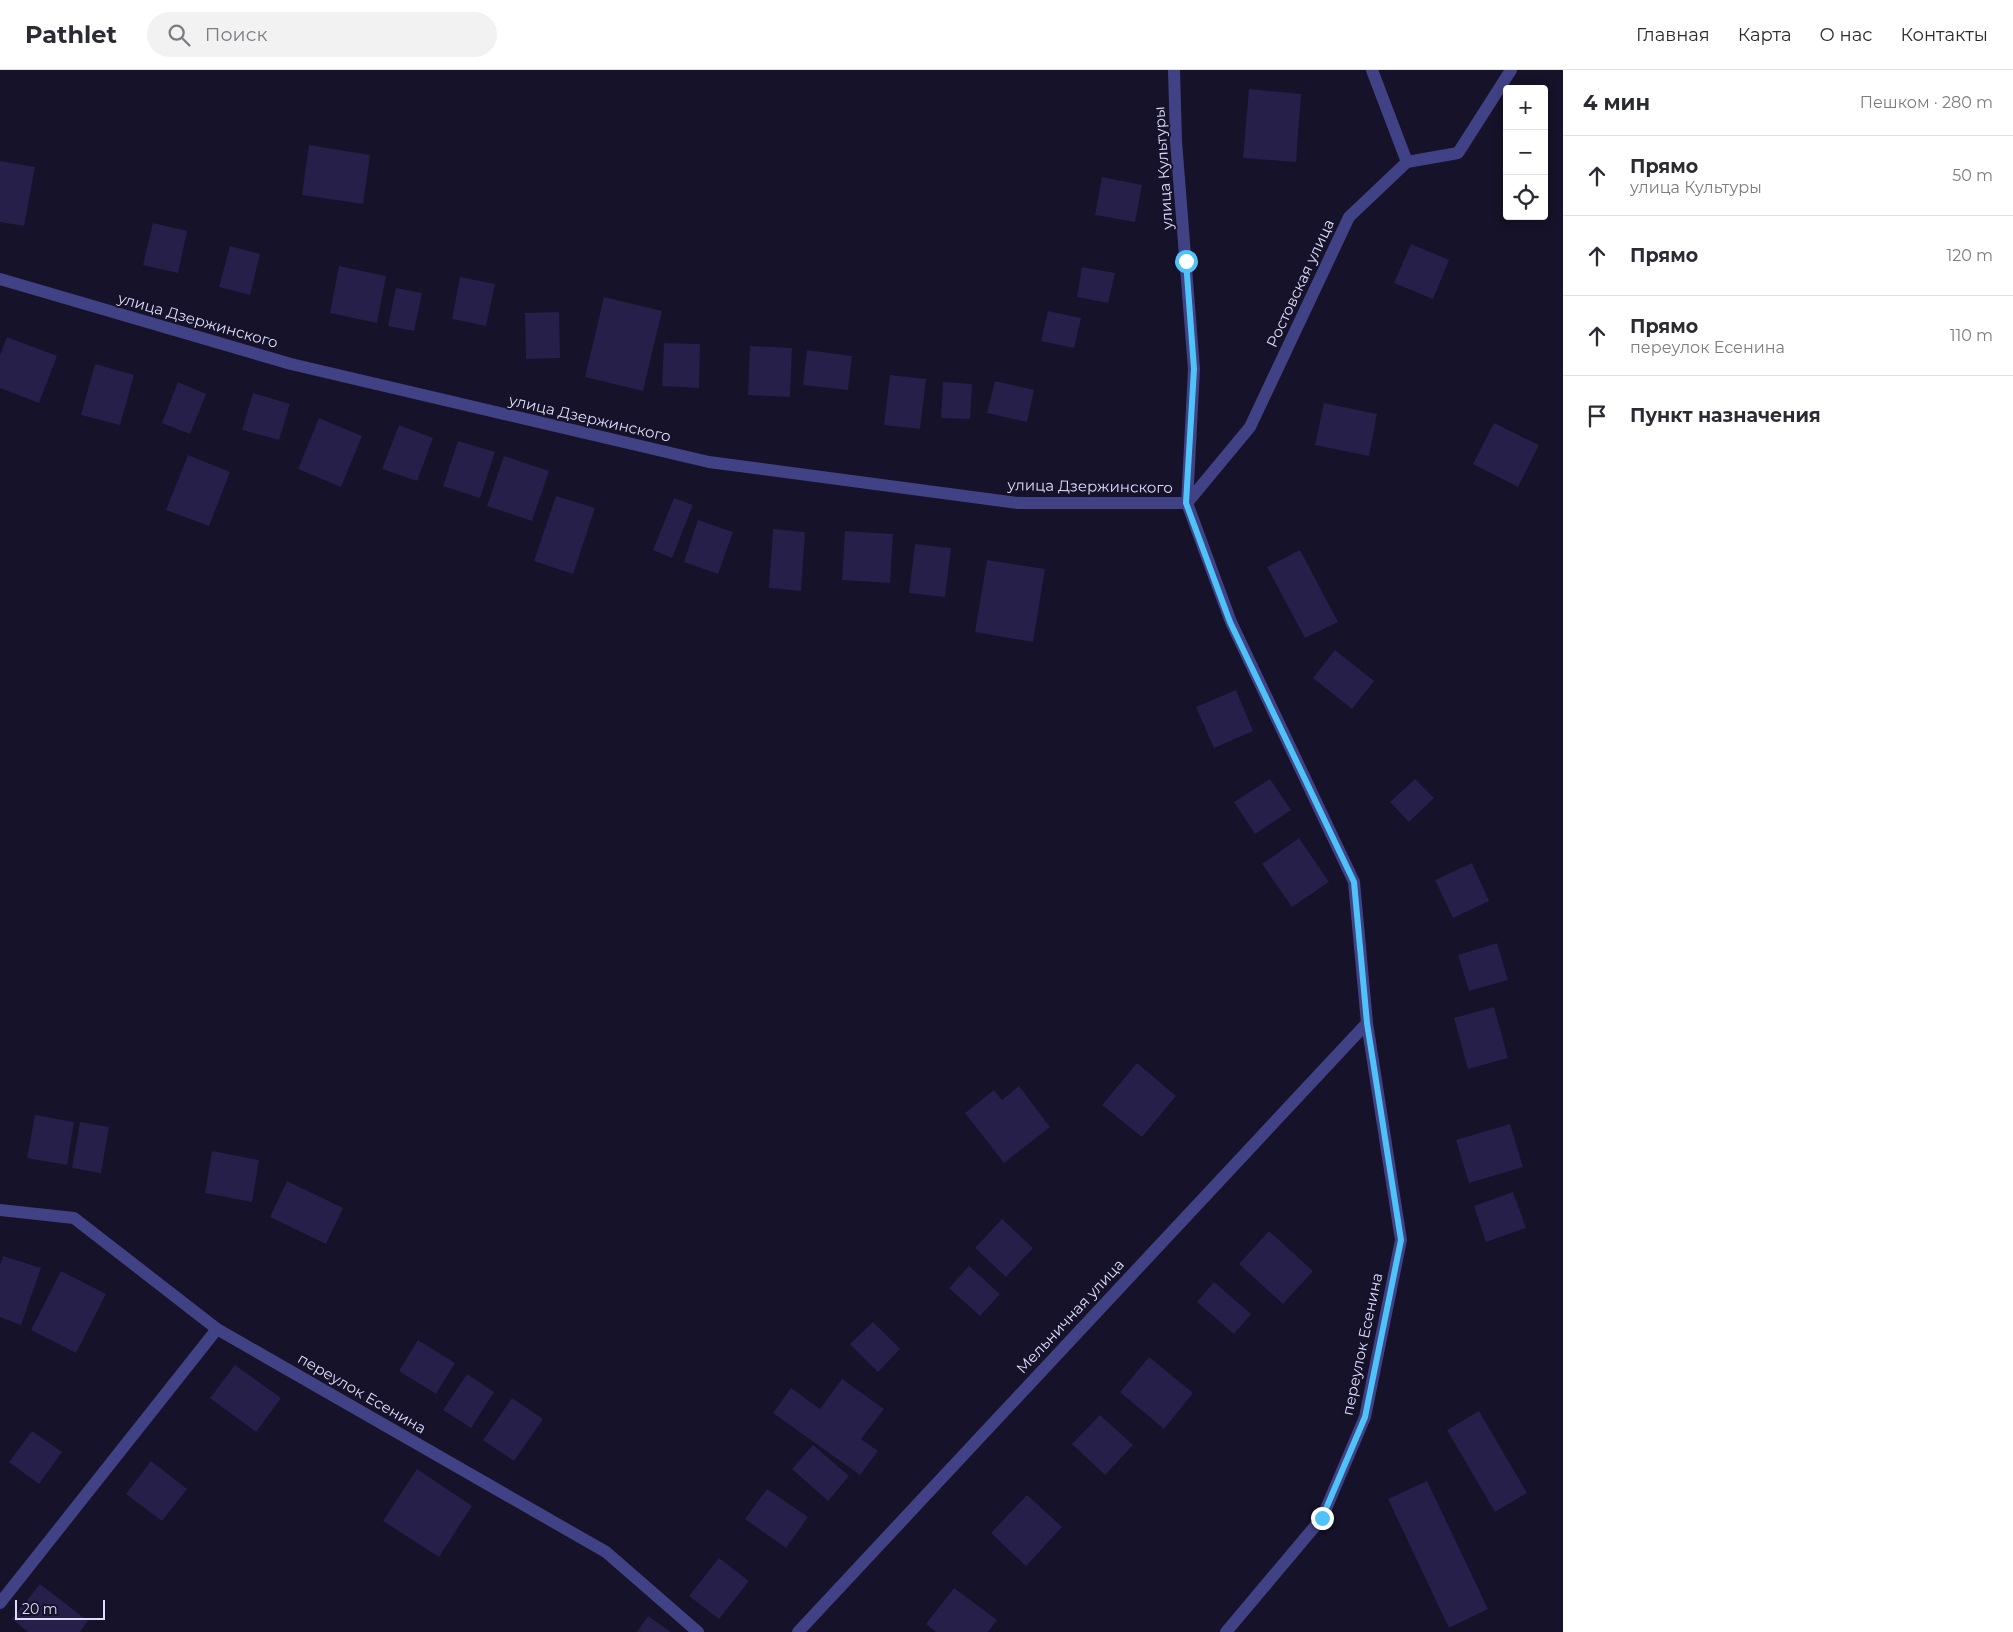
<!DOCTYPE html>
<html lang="ru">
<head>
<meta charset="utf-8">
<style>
	:root { --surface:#fff; --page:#f2f2f3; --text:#2b2b33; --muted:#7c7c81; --line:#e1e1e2 }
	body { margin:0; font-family:Montserrat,sans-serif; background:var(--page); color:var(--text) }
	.controls { position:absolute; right:15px; top:15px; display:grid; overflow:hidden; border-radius:5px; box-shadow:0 2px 12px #0003 }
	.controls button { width:45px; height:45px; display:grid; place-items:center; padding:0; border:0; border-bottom:1px solid var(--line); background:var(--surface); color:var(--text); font:25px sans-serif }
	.scale { position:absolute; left:15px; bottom:12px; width:90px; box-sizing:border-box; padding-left:5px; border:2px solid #deddfd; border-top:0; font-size:14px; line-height:18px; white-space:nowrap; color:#deddfd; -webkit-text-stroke:4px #151229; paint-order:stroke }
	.stop { position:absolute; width:15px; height:15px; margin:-11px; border:4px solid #4fc3f7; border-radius:50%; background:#fff }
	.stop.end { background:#4fc3f7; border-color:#fff; box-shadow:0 1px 5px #0008 }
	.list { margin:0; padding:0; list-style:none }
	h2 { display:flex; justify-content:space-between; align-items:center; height:65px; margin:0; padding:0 20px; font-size:21px }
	h2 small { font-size:16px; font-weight:400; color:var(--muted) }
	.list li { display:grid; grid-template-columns:32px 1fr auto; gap:15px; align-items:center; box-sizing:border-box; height:80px; padding:0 20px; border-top:1px solid var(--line) }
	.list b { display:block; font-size:19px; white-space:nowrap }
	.list p { margin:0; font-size:16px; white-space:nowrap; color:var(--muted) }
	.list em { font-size:16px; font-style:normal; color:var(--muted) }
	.icon { flex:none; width:28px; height:28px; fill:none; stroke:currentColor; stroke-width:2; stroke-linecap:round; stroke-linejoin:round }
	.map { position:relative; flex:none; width:1563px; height:1562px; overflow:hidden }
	header { display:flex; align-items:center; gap:30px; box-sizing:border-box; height:70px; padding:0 25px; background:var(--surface); border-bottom:1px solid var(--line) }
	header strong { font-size:24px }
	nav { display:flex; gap:28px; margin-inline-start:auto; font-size:18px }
	.search { width:350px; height:45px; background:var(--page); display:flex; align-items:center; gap:12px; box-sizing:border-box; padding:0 18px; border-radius:28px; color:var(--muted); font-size:19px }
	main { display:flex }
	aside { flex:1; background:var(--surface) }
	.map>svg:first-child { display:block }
	.building { fill:#251f49 }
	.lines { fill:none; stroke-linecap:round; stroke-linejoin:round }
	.minor { stroke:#404285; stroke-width:12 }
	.route { stroke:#4fc3f7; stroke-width:6 }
	.labels { text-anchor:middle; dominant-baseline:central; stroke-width:4; stroke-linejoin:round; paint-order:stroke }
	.street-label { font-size:15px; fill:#deddfd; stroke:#151229 }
</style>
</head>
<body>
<header>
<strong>Pathlet</strong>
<div class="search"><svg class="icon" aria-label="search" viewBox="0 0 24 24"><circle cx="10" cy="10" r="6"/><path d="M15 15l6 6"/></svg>Поиск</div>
<nav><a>Главная</a><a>Карта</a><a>О нас</a><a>Контакты</a></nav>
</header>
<main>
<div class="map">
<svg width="1563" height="1562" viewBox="0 0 1563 1562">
	<rect width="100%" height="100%" fill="#151229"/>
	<path class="building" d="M1249,19L1301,24L1296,92L1243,88Z
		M309,75L370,85L363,134L302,125Z
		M0,91L35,97L24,156L0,152Z
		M1102,107L1142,115L1135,152L1095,145Z
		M153,153L187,161L178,203L143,195Z
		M1411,174L1449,190L1433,229L1394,213Z
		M230,176L260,184L250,225L219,217Z
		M339,196L386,206L377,253L330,243Z
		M1082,197L1115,203L1108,233L1077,227Z
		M460,207L495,214L486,256L452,249Z
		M396,218L422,223L414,261L388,256Z
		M604,227L662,241L643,321L585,307Z
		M1048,241L1081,248L1074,278L1041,271Z
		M559,242L560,288L526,289L525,243Z
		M7,267L57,286L39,333L0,318V285Z
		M664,273L700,274L699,318L662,316Z
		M750,276L792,278L790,327L748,325Z
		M807,280L852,286L848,320L803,315Z
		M95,294L134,305L120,355L81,345Z
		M890,305L926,309L920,359L884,355Z
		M995,311L1034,320L1027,352L987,343Z
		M178,312L206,324L190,364L162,353Z
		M943,312L972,314L970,349L941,348Z
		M253,323L290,334L279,370L242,360Z
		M1324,333L1377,344L1369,386L1315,375Z
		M319,348L362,366L341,417L298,399Z
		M1494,353L1539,375L1518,417L1473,394Z
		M399,355L433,368L417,411L382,399Z
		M458,371L495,382L480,428L443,416Z
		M188,385L230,402L209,456L166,440Z
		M504,386L549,401L532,451L487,436Z
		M556,426L595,438L573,504L534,491Z
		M674,428L693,435L672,488L653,480Z
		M698,450L733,462L718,504L684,492Z
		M773,459L805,462L801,521L769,518Z
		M845,461L893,464L890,513L842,510Z
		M915,474L951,478L945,527L909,523Z
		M1300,480L1338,552L1305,568L1267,497Z
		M987,490L1045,499L1033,572L975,562Z
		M1335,580L1374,611L1352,639L1313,608Z
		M1236,620L1253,661L1214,678L1196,637Z
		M1270,709L1291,740L1255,764L1234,732Z
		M1415,709L1434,728L1409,752L1390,732Z
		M1299,768L1329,812L1292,837L1262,794Z
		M1472,793L1489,831L1453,848L1435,810Z
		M1497,873L1508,910L1469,921L1458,885Z
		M1494,937L1508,988L1468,999L1454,948Z
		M1137,993L1176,1026L1142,1067L1102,1035Z
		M1019,1016L1050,1057L1004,1093L965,1043L994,1020L1002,1030Z
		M35,1045L74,1052L67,1095L27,1088Z
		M80,1052L109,1057L101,1103L72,1098Z
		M1510,1054L1523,1097L1469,1113L1456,1070Z
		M212,1081L259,1090L252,1132L205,1123Z
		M287,1111L343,1138L326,1174L270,1147Z
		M1513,1122L1526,1158L1486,1172L1474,1136Z
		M1002,1149L1033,1178L1006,1207L975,1178Z
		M1269,1161L1313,1201L1283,1234L1239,1194Z
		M3,1186L41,1198L21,1255L0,1247V1195Z
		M969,1196L1000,1224L980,1246L949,1218Z
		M61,1201L106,1224L76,1283L31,1260Z
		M1214,1212L1251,1244L1234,1264L1197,1232Z
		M873,1252L900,1279L878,1302L850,1274Z
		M418,1270L455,1293L436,1324L399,1301Z
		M1149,1287L1193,1323L1164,1359L1120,1322Z
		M235,1295L281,1328L256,1362L210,1328Z
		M467,1304L494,1322L471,1358L443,1340Z
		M842,1309L884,1339L861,1369L878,1381L860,1405L773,1343L791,1318L820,1339Z
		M512,1328L543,1349L514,1391L483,1370Z
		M1479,1341L1527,1423L1495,1442L1447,1360Z
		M1100,1345L1133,1375L1105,1405L1072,1374Z
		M32,1361L62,1382L39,1414L9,1392Z
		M813,1375L849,1406L828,1431L792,1399Z
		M151,1391L187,1419L162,1451L126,1424Z
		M417,1399L472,1436L439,1487L383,1451Z
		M1427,1411L1488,1539L1449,1558L1388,1429Z
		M767,1419L808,1447L786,1478L745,1449Z
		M1027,1425L1062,1457L1026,1496L991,1463Z
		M719,1488L749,1511L719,1549L689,1526Z
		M40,1514L88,1551L80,1562H28L12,1549Z
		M954,1518L997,1550L988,1562H936L926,1554Z
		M648,1546L671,1562H637Z"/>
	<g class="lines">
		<path class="minor" d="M1174,0L1176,71L1194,299L1187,433L1231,552L1354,812L1367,953L1401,1170L1365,1347L1322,1448L1226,1562
			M1372,0L1407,92
			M0,209L291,294L709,392L1018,433H1187
			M1187,433L1250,357L1349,147L1407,92L1458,83L1511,0
			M0,1140L74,1148L217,1259L606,1482L698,1562
			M0,1533L217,1259
			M798,1562L1367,953"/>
	</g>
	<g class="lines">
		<path class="route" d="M1186,191L1194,299L1186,433L1230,552L1354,812L1367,953L1401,1170L1365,1347L1322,1448"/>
	</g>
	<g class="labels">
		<g class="street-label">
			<text transform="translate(1163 98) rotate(-94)">улица Культуры</text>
			<text transform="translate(1300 213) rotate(-65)">Ростовская улица</text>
			<text transform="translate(198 250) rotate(16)">улица Дзержинского</text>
			<text transform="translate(590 348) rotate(13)">улица Дзержинского</text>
			<text transform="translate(1090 416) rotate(1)">улица Дзержинского</text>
			<text transform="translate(1070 1246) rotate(-47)">Мельничная улица</text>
			<text transform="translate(1362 1274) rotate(-78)">переулок Есенина</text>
			<text transform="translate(362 1323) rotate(30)">переулок Есенина</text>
		</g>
	</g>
</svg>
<div class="controls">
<button>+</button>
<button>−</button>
<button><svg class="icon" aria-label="locate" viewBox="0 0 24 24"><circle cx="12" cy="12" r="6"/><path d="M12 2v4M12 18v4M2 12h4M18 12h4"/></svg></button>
</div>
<div class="scale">20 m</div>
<div class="stop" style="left:1186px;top:191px"></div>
<div class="stop end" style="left:1322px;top:1448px"></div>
</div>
<aside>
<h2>4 мин<small>Пешком · 280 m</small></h2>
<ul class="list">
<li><svg class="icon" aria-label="ahead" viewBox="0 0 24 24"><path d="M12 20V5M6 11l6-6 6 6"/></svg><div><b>Прямо</b><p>улица Культуры</p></div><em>50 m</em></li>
<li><svg class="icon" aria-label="ahead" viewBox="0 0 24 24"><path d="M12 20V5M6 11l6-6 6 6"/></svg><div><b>Прямо</b></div><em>120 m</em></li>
<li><svg class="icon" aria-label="ahead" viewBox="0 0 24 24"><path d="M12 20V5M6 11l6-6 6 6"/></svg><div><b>Прямо</b><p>переулок Есенина</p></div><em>110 m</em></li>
<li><svg class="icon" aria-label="arrive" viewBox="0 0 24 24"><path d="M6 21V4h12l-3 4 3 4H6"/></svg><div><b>Пункт назначения</b></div></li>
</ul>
</aside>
</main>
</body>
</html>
